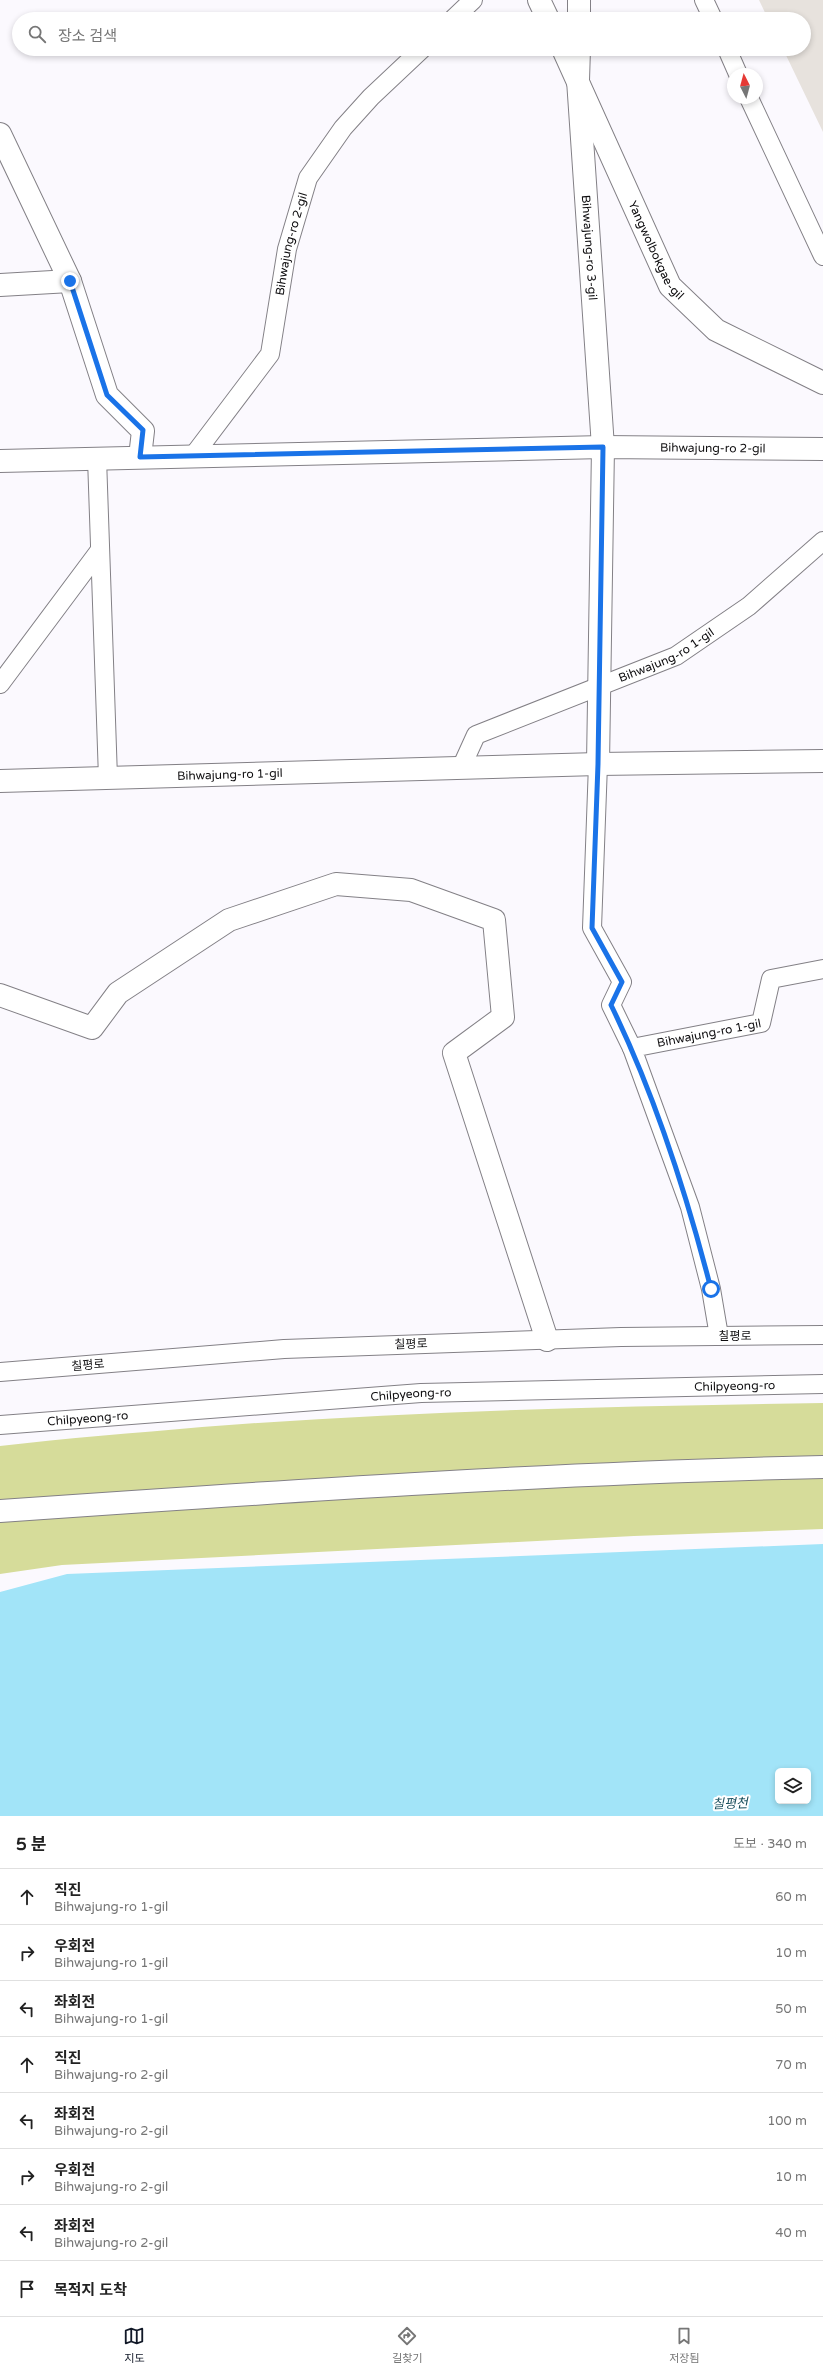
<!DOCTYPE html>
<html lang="ko">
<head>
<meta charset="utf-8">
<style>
	:root { --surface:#fff; --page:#f2f2f2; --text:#222; --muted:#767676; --line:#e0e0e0; --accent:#111827 }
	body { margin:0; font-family:"Varela Round","Noto Sans KR",sans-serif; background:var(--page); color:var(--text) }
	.controls { position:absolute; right:12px; bottom:12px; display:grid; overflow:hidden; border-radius:6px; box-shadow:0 2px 6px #0003 }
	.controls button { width:36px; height:36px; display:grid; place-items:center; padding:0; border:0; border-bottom:1px solid var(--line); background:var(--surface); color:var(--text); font:20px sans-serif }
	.compass { position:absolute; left:727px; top:68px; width:36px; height:36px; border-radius:50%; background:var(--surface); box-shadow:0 2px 6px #0003; rotate:354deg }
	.stop { position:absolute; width:12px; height:12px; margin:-9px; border:3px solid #1a73e8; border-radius:50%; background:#fff }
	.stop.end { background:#1a73e8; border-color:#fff; box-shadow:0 1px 4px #0008 }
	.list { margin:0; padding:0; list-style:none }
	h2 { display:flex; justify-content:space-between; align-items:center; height:52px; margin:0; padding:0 16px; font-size:17px }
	h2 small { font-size:13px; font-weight:400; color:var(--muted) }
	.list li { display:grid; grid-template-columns:26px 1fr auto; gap:12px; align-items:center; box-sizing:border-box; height:56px; padding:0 16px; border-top:1px solid var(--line) }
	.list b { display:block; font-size:15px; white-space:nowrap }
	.list p { margin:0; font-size:13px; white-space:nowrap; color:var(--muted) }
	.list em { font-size:13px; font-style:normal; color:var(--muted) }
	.icon { flex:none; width:22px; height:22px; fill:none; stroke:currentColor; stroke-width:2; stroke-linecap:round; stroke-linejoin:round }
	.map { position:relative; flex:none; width:823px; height:1816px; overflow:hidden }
	.search { position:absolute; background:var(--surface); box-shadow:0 2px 6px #0003; left:12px; right:12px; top:12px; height:44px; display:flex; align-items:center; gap:10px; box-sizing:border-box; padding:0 14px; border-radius:22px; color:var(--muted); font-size:15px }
	.sheet { height:500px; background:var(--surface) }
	nav { display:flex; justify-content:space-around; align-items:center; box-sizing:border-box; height:56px; border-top:1px solid var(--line); background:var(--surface); font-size:11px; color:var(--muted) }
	nav a { display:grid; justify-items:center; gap:2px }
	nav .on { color:var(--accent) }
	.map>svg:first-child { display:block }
	.green { fill:#d6dc9a }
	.water { fill:#a2e4f8; fill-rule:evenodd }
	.building { fill:#e7e2dd }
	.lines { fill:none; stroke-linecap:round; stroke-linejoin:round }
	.lane-casing { stroke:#838086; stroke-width:20 }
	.street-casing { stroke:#838086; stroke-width:24 }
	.lane { stroke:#fff; stroke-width:18 }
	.street { stroke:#fff; stroke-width:22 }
	.route { stroke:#1a73e8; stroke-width:5 }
	.labels { text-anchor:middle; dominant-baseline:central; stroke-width:4; stroke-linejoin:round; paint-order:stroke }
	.street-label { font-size:12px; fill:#0e0d0f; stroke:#fff }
	.water-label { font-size:13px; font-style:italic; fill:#184e5c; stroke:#fff }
</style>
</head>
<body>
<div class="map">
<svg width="823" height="1816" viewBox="0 0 823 1816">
	<rect width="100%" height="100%" fill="#fbf9fe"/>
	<path class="green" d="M823,1403V1529L634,1536L62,1565L0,1574V1446C67,1438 135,1433 202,1427C409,1411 616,1406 823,1403Z"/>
	<path class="water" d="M823,1544V1816H0V1592L67,1574ZM778,1771H808V1801H778Z"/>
	<path class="building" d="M759,0H823V132L783,49H804V19H768Z"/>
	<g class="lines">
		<g class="lane-casing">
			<g id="lane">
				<path d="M704,0L713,19"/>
				<path d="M453,19L473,0"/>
				<path d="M727,49L738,74"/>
				<path d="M749,98L823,256"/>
				<path id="s1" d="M193,456L270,354L287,249L308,178L343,128L371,97L422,49"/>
				<path d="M97,458L108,778"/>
				<path d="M0,684L100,550"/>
				<path d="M598,764L592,928L622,982L611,1005L632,1048"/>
				<path id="s2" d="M461,768L476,735L676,656L749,606L823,541"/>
				<path id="s3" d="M719,1336L711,1289L690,1207L632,1048L761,1023L771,979L823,969"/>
				<path d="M0,1372L284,1349L621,1337L823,1335"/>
				<path id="s4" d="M0,1425L421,1393L823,1384"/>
			</g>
		</g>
		<g class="street-casing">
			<g id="street">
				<path d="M539,0L548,19"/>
				<path d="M579,19V0"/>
				<path id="s5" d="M563,49L670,286L716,330L823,383"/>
				<path id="s6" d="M579,49L578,80L603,447L598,764"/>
				<path d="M0,134L70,281L107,395L143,431L140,457"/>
				<path d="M0,285L70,281"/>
				<path id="s7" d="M0,461L603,447L823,449"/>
				<path id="s8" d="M0,781L598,764L823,761"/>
				<path d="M0,995L92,1028L118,993L229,920L336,884L411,890L494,920L503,1017L454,1053L547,1340"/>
				<path d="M0,1511C274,1492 548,1473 823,1467"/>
			</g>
		</g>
		<use href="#lane" class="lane"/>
		<use href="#street" class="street"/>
	</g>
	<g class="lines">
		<path class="route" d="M70,281L107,395L143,430L140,457L603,447L598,764L592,928L622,982L611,1005C655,1095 686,1192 711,1289"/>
	</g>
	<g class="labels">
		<g class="street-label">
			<text stroke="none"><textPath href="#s1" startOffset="240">Bihwajung-ro 2-gil</textPath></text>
			<text stroke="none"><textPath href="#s6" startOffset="199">Bihwajung-ro 3-gil</textPath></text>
			<text stroke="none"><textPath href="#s5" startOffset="222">Yangwolbokgae-gil</textPath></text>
			<text stroke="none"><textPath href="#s7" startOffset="713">Bihwajung-ro 2-gil</textPath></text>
			<text stroke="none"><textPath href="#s2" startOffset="243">Bihwajung-ro 1-gil</textPath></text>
			<text stroke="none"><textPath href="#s8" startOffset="230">Bihwajung-ro 1-gil</textPath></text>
			<text stroke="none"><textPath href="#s3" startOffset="380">Bihwajung-ro 1-gil</textPath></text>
			<text x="735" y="1336">칠평로</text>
			<text transform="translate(411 1344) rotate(-2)">칠평로</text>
			<text transform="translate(88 1365) rotate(-5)">칠평로</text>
			<text stroke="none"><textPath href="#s4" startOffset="736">Chilpyeong-ro</textPath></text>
			<text stroke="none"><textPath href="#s4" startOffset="412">Chilpyeong-ro</textPath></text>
			<text stroke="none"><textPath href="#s4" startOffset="88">Chilpyeong-ro</textPath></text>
		</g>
		<g class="water-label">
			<text transform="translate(730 1804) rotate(-2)">칠평천</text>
		</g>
	</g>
</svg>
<div class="controls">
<button><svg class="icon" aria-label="layers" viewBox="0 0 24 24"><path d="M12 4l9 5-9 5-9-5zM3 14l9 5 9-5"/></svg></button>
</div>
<svg class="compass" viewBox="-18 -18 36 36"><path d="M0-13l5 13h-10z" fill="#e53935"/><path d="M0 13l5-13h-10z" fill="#767676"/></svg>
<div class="stop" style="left:711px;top:1289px"></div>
<div class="stop end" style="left:70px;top:281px"></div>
<div class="search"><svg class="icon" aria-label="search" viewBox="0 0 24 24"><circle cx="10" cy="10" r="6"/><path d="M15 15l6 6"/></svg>장소 검색</div>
</div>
<section class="sheet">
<h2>5 분<small>도보 · 340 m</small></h2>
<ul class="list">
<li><svg class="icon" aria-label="ahead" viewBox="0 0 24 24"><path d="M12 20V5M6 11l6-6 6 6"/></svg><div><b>직진</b><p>Bihwajung-ro 1-gil</p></div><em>60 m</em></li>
<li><svg class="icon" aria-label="right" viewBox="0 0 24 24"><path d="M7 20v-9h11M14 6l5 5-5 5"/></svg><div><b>우회전</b><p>Bihwajung-ro 1-gil</p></div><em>10 m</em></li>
<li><svg class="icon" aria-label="left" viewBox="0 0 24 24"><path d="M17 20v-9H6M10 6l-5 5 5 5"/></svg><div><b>좌회전</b><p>Bihwajung-ro 1-gil</p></div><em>50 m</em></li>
<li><svg class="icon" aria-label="ahead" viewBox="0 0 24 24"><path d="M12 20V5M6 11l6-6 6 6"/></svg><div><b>직진</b><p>Bihwajung-ro 2-gil</p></div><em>70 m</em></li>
<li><svg class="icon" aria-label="left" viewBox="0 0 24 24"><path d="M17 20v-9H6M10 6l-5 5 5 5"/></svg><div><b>좌회전</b><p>Bihwajung-ro 2-gil</p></div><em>100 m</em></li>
<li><svg class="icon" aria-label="right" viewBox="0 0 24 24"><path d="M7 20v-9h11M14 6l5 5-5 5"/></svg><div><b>우회전</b><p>Bihwajung-ro 2-gil</p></div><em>10 m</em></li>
<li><svg class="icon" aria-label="left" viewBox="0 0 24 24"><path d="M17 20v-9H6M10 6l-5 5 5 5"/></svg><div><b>좌회전</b><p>Bihwajung-ro 2-gil</p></div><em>40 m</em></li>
<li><svg class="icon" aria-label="arrive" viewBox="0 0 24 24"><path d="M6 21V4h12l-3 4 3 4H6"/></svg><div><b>목적지 도착</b></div></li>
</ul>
</section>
<nav>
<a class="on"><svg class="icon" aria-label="map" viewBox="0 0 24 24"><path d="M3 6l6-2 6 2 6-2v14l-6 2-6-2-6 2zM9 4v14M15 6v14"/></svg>지도</a>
<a><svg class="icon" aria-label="directions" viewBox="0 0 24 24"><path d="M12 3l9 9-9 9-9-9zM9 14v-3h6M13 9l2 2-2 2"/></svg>길찾기</a>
<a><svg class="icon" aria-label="saved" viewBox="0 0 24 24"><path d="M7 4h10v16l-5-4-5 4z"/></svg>저장됨</a>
</nav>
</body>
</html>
